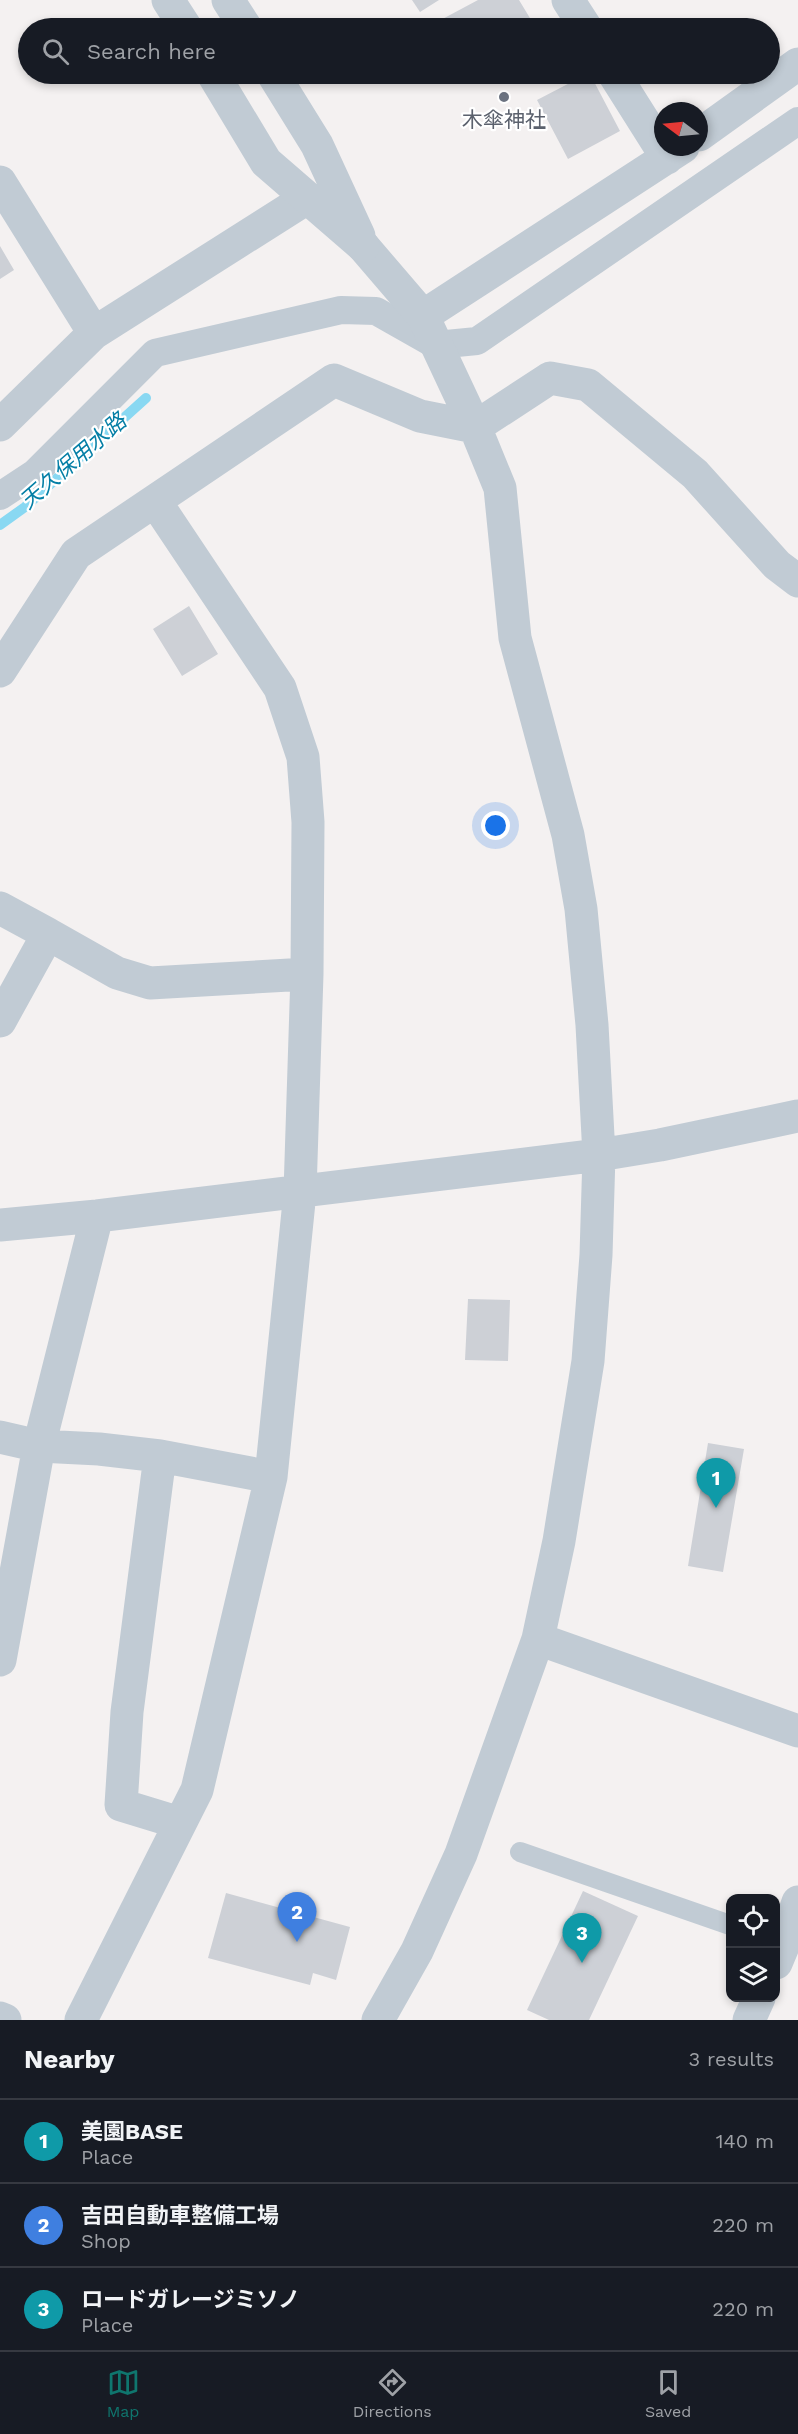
<!DOCTYPE html>
<html lang="en">
<head>
<meta charset="utf-8">
<style>
	:root { --surface:#171b24; --page:#20242c; --text:#f1f3f6; --muted:#9ea1a6; --line:#363941; --accent:#0f766e }
	body { margin:0; font-family:"Work Sans","Noto Sans JP",sans-serif; background:var(--page); color:var(--text) }
	.controls { position:absolute; right:18px; bottom:18px; display:grid; overflow:hidden; border-radius:12px; box-shadow:0 3px 9px #0003 }
	.controls button { width:54px; height:54px; display:grid; place-items:center; padding:0; border:0; border-bottom:2px solid var(--line); background:var(--surface); color:var(--text); font:30px sans-serif }
	.compass { position:absolute; left:654px; top:102px; width:54px; height:54px; border-radius:50%; background:var(--surface); box-shadow:0 3px 9px #0003; rotate:286deg }
	.you { position:absolute; left:496px; top:826px; width:21px; height:21px; margin:-15px; border:4px solid #fff; border-radius:50%; background:#1a73e8; box-shadow:0 0 0 9px #1a73e833 }
	.badge { display:grid; place-items:center; width:39px; height:39px; border-radius:50%; background:var(--accent); color:#fff; font-size:20px; font-weight:700 }
	.pin { position:absolute; translate:-50% -50px; filter:drop-shadow(0 2px 3px #0008) }
	.pin::after { content:''; position:absolute; top:32px; width:21px; height:18px; background:inherit; clip-path:polygon(0 0,100% 0,50% 100%) }
	.list { margin:0; padding:0; list-style:none }
	h2 { display:flex; justify-content:space-between; align-items:center; height:78px; margin:0; padding:0 24px; font-size:26px }
	h2 small { font-size:20px; font-weight:400; color:var(--muted) }
	.list li { display:grid; grid-template-columns:39px 1fr auto; gap:18px; align-items:center; box-sizing:border-box; height:84px; padding:0 24px; border-top:2px solid var(--line) }
	.list b { display:block; font-size:22px; white-space:nowrap }
	.list p { margin:0; font-size:20px; white-space:nowrap; color:var(--muted) }
	.list em { font-size:20px; font-style:normal; color:var(--muted) }
	.icon { flex:none; width:33px; height:33px; fill:none; stroke:currentColor; stroke-width:2; stroke-linecap:round; stroke-linejoin:round }
	.map { position:relative; flex:none; width:798px; height:2020px; overflow:hidden }
	.search { position:absolute; background:var(--surface); box-shadow:0 3px 9px #0003; left:18px; right:18px; top:18px; height:66px; display:flex; align-items:center; gap:15px; box-sizing:border-box; padding:0 21px; border-radius:33px; color:var(--muted); font-size:22px }
	.sheet { height:330px; background:var(--surface) }
	nav { display:flex; justify-content:space-around; align-items:center; box-sizing:border-box; height:84px; border-top:2px solid var(--line); background:var(--surface); font-size:16px; color:var(--muted) }
	nav a { display:grid; justify-items:center; gap:3px }
	nav .on { color:var(--accent) }
	.map>svg:first-child { display:block }
	.lines { fill:none; stroke-linecap:round; stroke-linejoin:round }
	.stream { stroke:#89d8f2; stroke-width:10 }
	.building { fill:#cdd0d6 }
	.service { stroke:#c1cbd4; stroke-width:20 }
	.pedestrian { stroke:#c1cbd4; stroke-width:28 }
	.minor { stroke:#c1cbd4; stroke-width:33 }
	.tertiary { stroke:#c1cbd4; stroke-width:33 }
	.worship-dot { fill:#6b7280; stroke:#fff; stroke-width:2 }
	.labels { text-anchor:middle; dominant-baseline:central; stroke-width:4.5; stroke-linejoin:round; paint-order:stroke }
	.worship-label { font-size:21px; fill:#5b616d; stroke:#fff }
	.water-label { font-size:22px; font-style:italic; fill:#057fa6; stroke:#fff }
</style>
</head>
<body>
<div class="map">
<svg width="798" height="2020" viewBox="0 0 798 2020">
	<rect width="100%" height="100%" fill="#f4f1f1"/>
	<g class="lines">
		<path class="stream" d="M0,525L25,507L146,398"/>
	</g>
	<path class="building" d="M412,0H439L420,12Z
		M478,0H519L536,28H438L435,23Z
		M587,74H590L620,131L568,159L537,100Z
		M0,246L14,270L0,279Z
		M189,606L218,654L182,676L153,629Z
		M468,1299L510,1300L508,1361L465,1360Z
		M708,1443L744,1449L723,1572L688,1566Z
		M583,1891L638,1916L589,2020H549L527,2010Z
		M226,1893L350,1927L336,1980L313,1973L310,1985L208,1958Z"/>
	<g class="lines">
		<path class="service" d="M520,1852L730,1925"/>
		<path class="pedestrian" d="M0,496L35,473L155,353L341,310L376,311L436,345L477,341L798,121"/>
		<path class="minor" d="M568,0L586,28
			M614,74L667,158
			M699,135L798,64
			M0,182L94,333
			M363,246L423,316L475,427L500,488L515,638L568,835L581,909L592,1025L599,1155L596,1255L588,1361L559,1541L538,1639L461,1854L417,1951L378,2020
			M423,316L683,147
			M0,425L94,333L307,198
			M0,671L76,554L334,380L420,416L475,427L550,378L588,385L695,474L777,565L798,581
			M0,908L48,934
			M0,1021L48,934L117,973L150,983L307,974
			M0,1225L97,1216L599,1155L660,1145L798,1116
			M0,1437L39,1446L99,1449L160,1456L271,1477
			M160,1456L127,1712L121,1805L180,1823
			M538,1639L798,1731
			M0,1660L39,1446L97,1216
			M776,1963L784,1944L798,1902
			M0,2018L5,2020
			M81,2020L197,1790L271,1477L300,1192L307,974L308,822L303,757L280,688L155,501
			M749,2020L759,1998"/>
		<path class="tertiary" d="M168,0L186,28
			M228,0L246,28
			M213,74L266,162L363,246
			M273,74L317,145L359,236"/>
	</g>
	<circle class="worship-dot" cx="504" cy="97" r="6"/>
	<g class="labels">
		<g class="worship-label">
			<text x="504" y="119">木傘神社</text>
		</g>
		<g class="water-label">
			<text transform="translate(73 461) rotate(-41)">天久保用水路</text>
		</g>
	</g>
</svg>
<div class="controls">
<button><svg class="icon" aria-label="locate" viewBox="0 0 24 24"><circle cx="12" cy="12" r="6"/><path d="M12 2v4M12 18v4M2 12h4M18 12h4"/></svg></button>
<button><svg class="icon" aria-label="layers" viewBox="0 0 24 24"><path d="M12 4l9 5-9 5-9-5zM3 14l9 5 9-5"/></svg></button>
</div>
<svg class="compass" viewBox="-18 -18 36 36"><path d="M0-13l5 13h-10z" fill="#e53935"/><path d="M0 13l5-13h-10z" fill="#9ea1a6"/></svg>
<div class="you"></div>
<div class="pin badge" style="left:716px;top:1508px;background:#0f9aa8">1</div>
<div class="pin badge" style="left:297px;top:1942px;background:#3f7fe0">2</div>
<div class="pin badge" style="left:582px;top:1963px;background:#0f9aa8">3</div>
<div class="search"><svg class="icon" aria-label="search" viewBox="0 0 24 24"><circle cx="10" cy="10" r="6"/><path d="M15 15l6 6"/></svg>Search here</div>
</div>
<section class="sheet">
<h2>Nearby<small>3 results</small></h2>
<ul class="list">
<li><span class="badge" style="background:#0f9aa8">1</span><div><b>美園BASE</b><p>Place</p></div><em>140 m</em></li>
<li><span class="badge" style="background:#3f7fe0">2</span><div><b>吉田自動車整備工場</b><p>Shop</p></div><em>220 m</em></li>
<li><span class="badge" style="background:#0f9aa8">3</span><div><b>ロードガレージミソノ</b><p>Place</p></div><em>220 m</em></li>
</ul>
</section>
<nav>
<a class="on"><svg class="icon" aria-label="map" viewBox="0 0 24 24"><path d="M3 6l6-2 6 2 6-2v14l-6 2-6-2-6 2zM9 4v14M15 6v14"/></svg>Map</a>
<a><svg class="icon" aria-label="directions" viewBox="0 0 24 24"><path d="M12 3l9 9-9 9-9-9zM9 14v-3h6M13 9l2 2-2 2"/></svg>Directions</a>
<a><svg class="icon" aria-label="saved" viewBox="0 0 24 24"><path d="M7 4h10v16l-5-4-5 4z"/></svg>Saved</a>
</nav>
</body>
</html>
